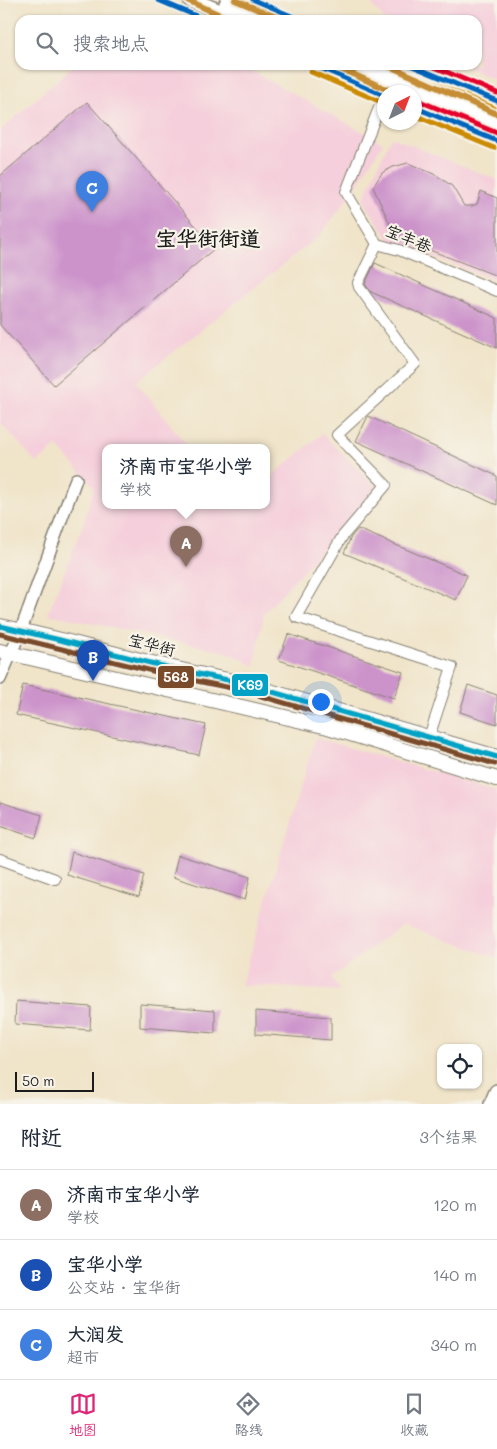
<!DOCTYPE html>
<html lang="zh">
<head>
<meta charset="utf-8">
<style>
	:root { --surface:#fff; --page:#f2f2f3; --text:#1f2937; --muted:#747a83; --line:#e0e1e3; --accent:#db2777 }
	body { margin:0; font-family:Mali,"LXGW WenKai TC",sans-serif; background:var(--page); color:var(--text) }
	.controls { position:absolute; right:15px; bottom:15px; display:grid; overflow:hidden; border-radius:10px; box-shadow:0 1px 4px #0004 }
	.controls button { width:45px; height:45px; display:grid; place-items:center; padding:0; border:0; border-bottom:1px solid var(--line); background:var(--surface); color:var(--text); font:25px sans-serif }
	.compass { position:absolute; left:377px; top:85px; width:45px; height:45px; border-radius:50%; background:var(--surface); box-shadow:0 1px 4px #0004; rotate:42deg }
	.scale { position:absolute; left:15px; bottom:12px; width:79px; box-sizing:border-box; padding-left:5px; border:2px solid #1c1c1c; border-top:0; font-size:14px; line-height:18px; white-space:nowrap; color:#1c1c1c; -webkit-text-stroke:4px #f7f3e8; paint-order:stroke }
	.you { position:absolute; left:320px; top:701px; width:18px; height:18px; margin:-12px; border:4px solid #fff; border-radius:50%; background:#1a73e8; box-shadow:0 0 0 8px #1a73e833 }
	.badge { display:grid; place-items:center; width:32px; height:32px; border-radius:50%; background:var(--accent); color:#fff; font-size:16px; font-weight:700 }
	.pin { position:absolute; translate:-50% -41px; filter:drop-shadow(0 1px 2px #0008) }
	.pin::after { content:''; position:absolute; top:26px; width:18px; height:15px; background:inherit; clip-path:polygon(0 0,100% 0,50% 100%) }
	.popup { position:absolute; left:102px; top:444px; width:168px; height:65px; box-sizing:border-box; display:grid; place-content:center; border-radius:10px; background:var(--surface); filter:drop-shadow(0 1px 4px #0005); font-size:16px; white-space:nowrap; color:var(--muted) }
	.popup b { font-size:19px; color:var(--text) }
	.popup::after { content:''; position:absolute; left:50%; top:100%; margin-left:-10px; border:10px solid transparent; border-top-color:var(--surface) }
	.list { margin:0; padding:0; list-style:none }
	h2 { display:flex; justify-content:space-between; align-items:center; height:65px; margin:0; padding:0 20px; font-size:21px }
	h2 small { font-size:16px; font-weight:400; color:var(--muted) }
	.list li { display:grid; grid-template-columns:32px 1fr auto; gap:15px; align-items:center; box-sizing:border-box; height:70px; padding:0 20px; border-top:1px solid var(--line) }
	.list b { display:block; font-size:19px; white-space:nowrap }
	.list p { margin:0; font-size:16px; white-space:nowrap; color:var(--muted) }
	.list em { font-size:16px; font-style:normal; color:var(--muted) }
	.icon { flex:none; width:28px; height:28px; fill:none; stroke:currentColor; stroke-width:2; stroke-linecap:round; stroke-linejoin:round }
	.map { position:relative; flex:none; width:497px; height:1104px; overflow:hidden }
	.search { position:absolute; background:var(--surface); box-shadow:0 1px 4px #0004; left:15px; right:15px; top:15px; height:55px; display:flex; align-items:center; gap:12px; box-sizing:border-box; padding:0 18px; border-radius:15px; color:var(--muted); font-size:19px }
	.sheet { height:275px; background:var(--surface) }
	nav { display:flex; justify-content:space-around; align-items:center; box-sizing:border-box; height:70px; border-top:1px solid var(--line); background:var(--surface); font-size:14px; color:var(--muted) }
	nav a { display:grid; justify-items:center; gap:2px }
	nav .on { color:var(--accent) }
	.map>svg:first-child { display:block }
	.built { fill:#f5cfdb }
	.building { fill:#cc93cb }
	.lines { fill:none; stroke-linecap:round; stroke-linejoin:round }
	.service-casing { stroke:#868072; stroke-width:8 }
	.minor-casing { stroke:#868072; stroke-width:12 }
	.tertiary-casing { stroke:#868072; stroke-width:14 }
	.secondary-casing { stroke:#868072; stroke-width:16 }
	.primary-casing { stroke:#868072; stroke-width:18 }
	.service { stroke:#fff; stroke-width:5 }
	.minor { stroke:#fff; stroke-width:10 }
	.tertiary { stroke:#fff; stroke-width:11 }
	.secondary { stroke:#fff; stroke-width:14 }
	.primary { stroke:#fff; stroke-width:15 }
	.bus-1-casing { stroke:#f7f3e8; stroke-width:9 }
	.bus-2-casing { stroke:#f7f3e8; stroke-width:9 }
	.bus-3-casing { stroke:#f7f3e8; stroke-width:9 }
	.bus-4-casing { stroke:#f7f3e8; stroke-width:9 }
	.bus-5-casing { stroke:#f7f3e8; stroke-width:9 }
	.bus-1 { stroke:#01a2c5; stroke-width:5 }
	.bus-2 { stroke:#7a4b2a; stroke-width:5 }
	.bus-3 { stroke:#0065bd; stroke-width:5 }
	.bus-4 { stroke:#cb8a06; stroke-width:5 }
	.bus-5 { stroke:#e4002b; stroke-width:5 }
	.metro-1-casing { stroke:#f7f3e8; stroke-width:10 }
	.metro-1 { stroke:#c58d36; stroke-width:6 }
	.labels { text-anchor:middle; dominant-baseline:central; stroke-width:4.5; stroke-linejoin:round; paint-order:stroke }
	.street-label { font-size:16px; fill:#1c1c1c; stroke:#f7f3e8 }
	.district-label { font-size:21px; font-weight:bold; fill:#1c1c1c; stroke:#f7f3e8 }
	.line-badge { stroke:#f7f3e8; stroke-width:2 }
	.badge-label { font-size:14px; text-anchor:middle; font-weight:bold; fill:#fff }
</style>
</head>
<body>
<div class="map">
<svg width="497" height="1104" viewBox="0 0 497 1104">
	<rect width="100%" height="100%" fill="#f7f3e8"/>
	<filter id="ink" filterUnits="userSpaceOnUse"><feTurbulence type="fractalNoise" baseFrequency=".02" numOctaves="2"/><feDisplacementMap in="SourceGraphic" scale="10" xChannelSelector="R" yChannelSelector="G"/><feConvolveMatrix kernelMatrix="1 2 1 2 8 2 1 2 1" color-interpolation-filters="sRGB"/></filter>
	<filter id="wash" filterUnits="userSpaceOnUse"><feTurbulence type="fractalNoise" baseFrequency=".0096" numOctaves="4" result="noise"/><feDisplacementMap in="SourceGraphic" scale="20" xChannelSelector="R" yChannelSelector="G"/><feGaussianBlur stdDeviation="1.12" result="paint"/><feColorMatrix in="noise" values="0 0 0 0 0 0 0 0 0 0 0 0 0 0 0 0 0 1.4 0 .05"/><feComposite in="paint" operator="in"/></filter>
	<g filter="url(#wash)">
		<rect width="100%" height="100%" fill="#f0e4c9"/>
		<path class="built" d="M368,0H497V81L463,65H477V20H385Z
			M74,65H241L383,143L349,197L320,235L136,382L189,448H106V506H266V481L322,434L378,489L264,613L255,666L227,652L48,614L84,522L94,487L57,446L37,463L0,422V131Z
			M391,137L497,180V281L390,241L363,200Z
			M315,738L497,790V958L403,924L331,978L341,991L241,985Z"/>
		<g id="blocks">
			<path class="building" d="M87,102L215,248L54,385L0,325V176Z
				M408,163L436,175L452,186L464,206H472L477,204L481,191L497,198V276L396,237L373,187L382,173L393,167Z
				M375,263L497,318V348L371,292L365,284Z
				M368,416L497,476V505L356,441Z
				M358,529L467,575L456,600L344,553L351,537Z
				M288,634L403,672L394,698L279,660Z
				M23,685L206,725L199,755L16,715Z
				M468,685L497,695V724L460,712Z
				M0,802L42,815L36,838L0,826Z
				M72,852L144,875L139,897L67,875Z
				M178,855L250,877L245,900L173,877Z
				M16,1001L91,1007L90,1030L15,1024Z
				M140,1004L215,1010V1033L140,1027Z
				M256,1011L331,1017V1040L256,1034Z"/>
		</g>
	</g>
	<g filter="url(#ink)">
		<use href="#blocks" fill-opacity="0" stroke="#868072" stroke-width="1"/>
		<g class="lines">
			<g class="service-casing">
				<path id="service" d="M158,0L206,20
					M253,0L301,20
					M314,65L384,95
					M410,65L497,101
					M414,107L497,141"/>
			</g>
			<g class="minor-casing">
				<path id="minor" d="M384,95L346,192L377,244L399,250L497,291
					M377,244L358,283L359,287L415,364L337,435L386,485L342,537L296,617L452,667L429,737
					M0,859L55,879"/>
			</g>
			<g class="tertiary-casing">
				<path id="tertiary" d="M0,679L21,630L76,479"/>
			</g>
			<g class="secondary-casing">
				<path id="secondary" d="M0,626C80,642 158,668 238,682L497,757
					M0,651L328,727L497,779"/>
			</g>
			<g class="primary-casing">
				<path id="primary" d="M191,0L239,20
					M227,4L265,20
					M347,65L412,92
					M374,65L497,117
					M414,93L497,128
					M492,1104L497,1092"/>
			</g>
			<use href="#service" class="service"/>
			<use href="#minor" class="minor"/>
			<use href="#tertiary" class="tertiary"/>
			<use href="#secondary" class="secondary"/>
			<use href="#primary" class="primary"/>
			<g class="bus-1-casing">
				<path id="bus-1" d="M0,626L60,640L178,670L238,682L497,757"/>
			</g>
			<g class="bus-2-casing">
				<path id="bus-2" d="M0,634L177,677L236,689L495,764"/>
			</g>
			<g class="bus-3-casing">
				<path id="bus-3" d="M158,0L206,20
					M253,0L301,20
					M314,65L384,95
					M410,65L497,101
					M414,107L497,141"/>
			</g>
			<g class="bus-4-casing">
				<path id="bus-4" d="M311,72L381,102
					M407,72L494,108
					M414,115L494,148"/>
			</g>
			<g class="bus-5-casing">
				<path id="bus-5" d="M333,65L387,88
					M430,65L497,93
					M417,100L497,133"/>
			</g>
			<use href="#bus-1" class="bus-1"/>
			<use href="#bus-2" class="bus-2"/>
			<use href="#bus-3" class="bus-3"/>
			<use href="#bus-4" class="bus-4"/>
			<use href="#bus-5" class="bus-5"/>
			<g class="metro-1-casing">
				<path id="metro-1" d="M187,0L231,20
					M235,0L283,20
					M332,65L393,92
					M387,65L497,114"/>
			</g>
			<use href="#metro-1" class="metro-1"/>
		</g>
	</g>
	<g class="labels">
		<g class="street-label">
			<text transform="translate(409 238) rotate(23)">宝丰巷</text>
			<text transform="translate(152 644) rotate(14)">宝华街</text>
		</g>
		<g class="district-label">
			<text x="208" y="237">宝华街街道</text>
		</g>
	</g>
	<g class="line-badge">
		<rect x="157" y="665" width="38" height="24" rx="5" fill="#7a4b2a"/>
		<rect x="231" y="673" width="38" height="24" rx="5" fill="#01a2c5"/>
	</g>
	<g class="badge-label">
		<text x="176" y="682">568</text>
		<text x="250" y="690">K69</text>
	</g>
</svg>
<div class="controls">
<button><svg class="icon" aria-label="locate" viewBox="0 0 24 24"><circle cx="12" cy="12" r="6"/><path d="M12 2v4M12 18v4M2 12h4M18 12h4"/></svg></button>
</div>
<svg class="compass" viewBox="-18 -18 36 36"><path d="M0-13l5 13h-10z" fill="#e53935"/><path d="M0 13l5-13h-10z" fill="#747a83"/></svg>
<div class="scale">50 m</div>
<div class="you"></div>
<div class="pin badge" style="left:186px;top:567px;background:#8d6e63">A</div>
<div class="popup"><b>济南市宝华小学</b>学校</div>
<div class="pin badge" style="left:93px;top:681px;background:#1a4fb4">B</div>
<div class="pin badge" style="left:92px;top:212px;background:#3f7fe0">C</div>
<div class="search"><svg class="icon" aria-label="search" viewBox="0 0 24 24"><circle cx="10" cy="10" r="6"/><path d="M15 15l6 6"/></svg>搜索地点</div>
</div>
<section class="sheet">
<h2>附近<small>3个结果</small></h2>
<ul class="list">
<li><span class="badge" style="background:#8d6e63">A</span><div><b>济南市宝华小学</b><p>学校</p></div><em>120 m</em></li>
<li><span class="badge" style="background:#1a4fb4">B</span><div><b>宝华小学</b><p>公交站 · 宝华街</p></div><em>140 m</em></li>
<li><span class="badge" style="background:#3f7fe0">C</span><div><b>大润发</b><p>超市</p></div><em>340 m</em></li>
</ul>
</section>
<nav>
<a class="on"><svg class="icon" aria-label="map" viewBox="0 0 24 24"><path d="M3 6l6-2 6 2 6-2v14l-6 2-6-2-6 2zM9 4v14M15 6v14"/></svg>地图</a>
<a><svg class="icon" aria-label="directions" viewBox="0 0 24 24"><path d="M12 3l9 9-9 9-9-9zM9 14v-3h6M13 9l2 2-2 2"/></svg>路线</a>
<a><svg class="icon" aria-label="saved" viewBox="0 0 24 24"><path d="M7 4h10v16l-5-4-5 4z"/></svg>收藏</a>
</nav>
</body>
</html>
